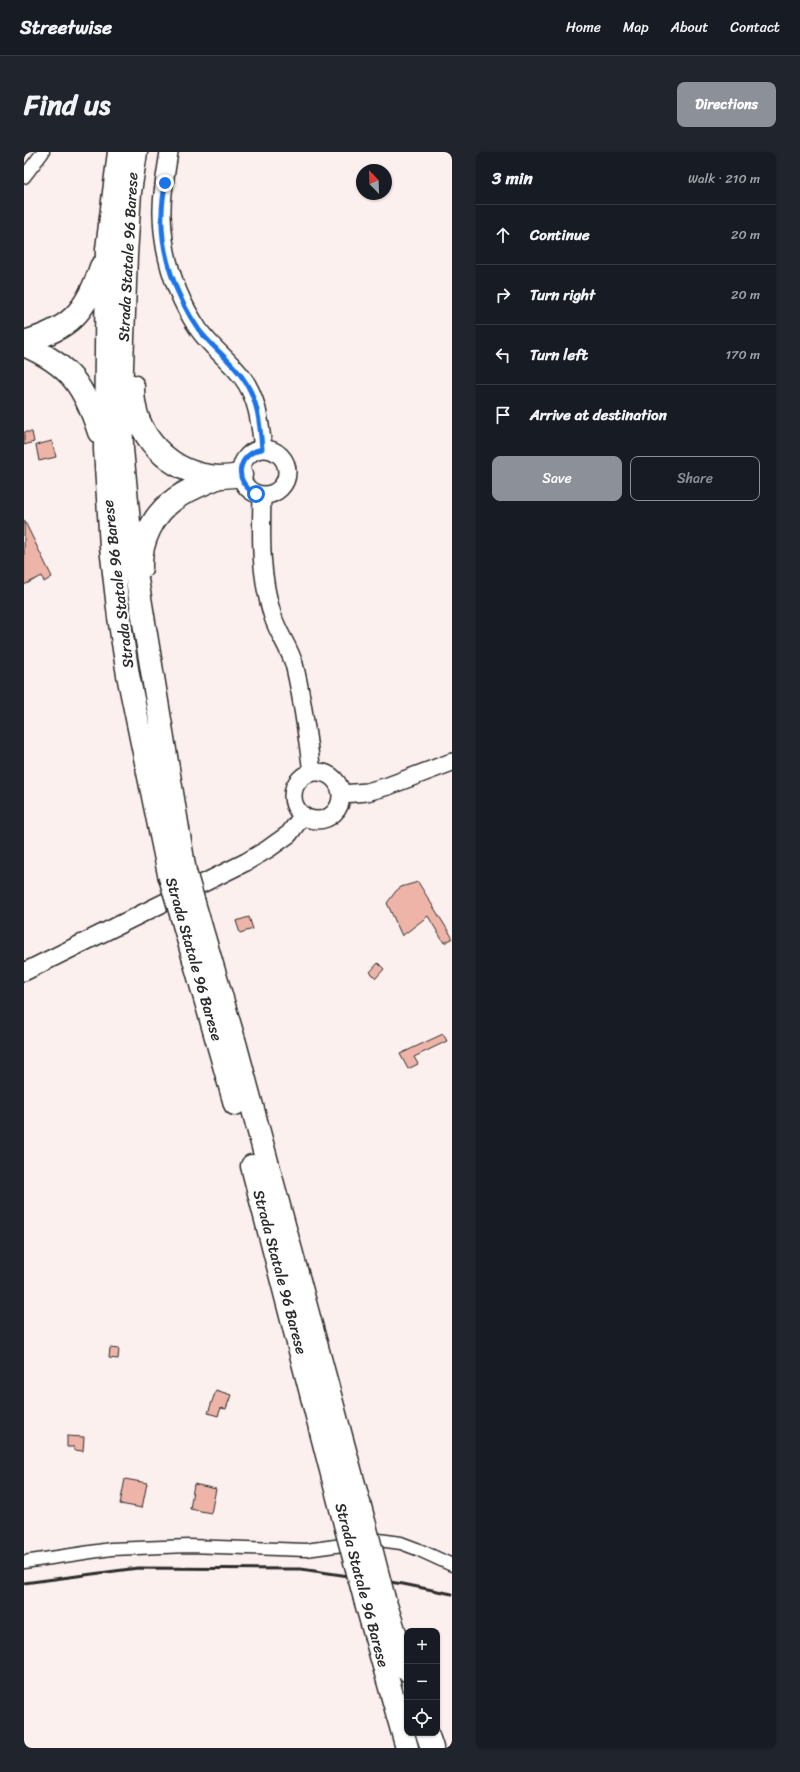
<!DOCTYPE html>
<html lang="en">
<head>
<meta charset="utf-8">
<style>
	:root { --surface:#171b24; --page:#20242c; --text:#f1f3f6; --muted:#9ea1a6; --line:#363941; --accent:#8c9099 }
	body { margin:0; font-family:Sriracha,sans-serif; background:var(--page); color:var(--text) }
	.controls { position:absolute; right:12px; bottom:12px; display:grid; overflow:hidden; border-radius:8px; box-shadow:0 1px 3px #0004 }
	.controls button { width:36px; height:36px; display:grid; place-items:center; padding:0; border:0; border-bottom:1px solid var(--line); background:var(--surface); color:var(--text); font:20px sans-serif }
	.compass { position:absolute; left:332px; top:12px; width:36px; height:36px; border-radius:50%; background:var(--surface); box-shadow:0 1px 3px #0004; rotate:337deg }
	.stop { position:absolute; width:12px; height:12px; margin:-9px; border:3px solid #1a73e8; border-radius:50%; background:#fff }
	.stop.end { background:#1a73e8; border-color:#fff; box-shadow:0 1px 4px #0008 }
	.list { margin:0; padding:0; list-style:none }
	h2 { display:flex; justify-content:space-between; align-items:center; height:52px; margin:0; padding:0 16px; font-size:17px }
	h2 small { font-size:13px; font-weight:400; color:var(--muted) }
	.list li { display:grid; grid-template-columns:26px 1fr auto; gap:12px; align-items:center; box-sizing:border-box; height:60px; padding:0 16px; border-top:1px solid var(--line) }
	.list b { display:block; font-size:15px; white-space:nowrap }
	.list em { font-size:13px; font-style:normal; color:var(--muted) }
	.actions { display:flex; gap:8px; padding:12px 16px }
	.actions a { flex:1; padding:9px 0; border:1px solid var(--accent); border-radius:8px; text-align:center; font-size:14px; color:var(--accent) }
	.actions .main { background:var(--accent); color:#fff }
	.icon { flex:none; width:22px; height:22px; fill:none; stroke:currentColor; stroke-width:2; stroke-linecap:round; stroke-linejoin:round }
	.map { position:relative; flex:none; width:428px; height:1596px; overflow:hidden; border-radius:8px }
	header { display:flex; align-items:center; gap:24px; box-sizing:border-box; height:56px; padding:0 20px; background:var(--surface); border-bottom:1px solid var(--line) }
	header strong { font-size:19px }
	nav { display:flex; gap:22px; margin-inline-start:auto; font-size:14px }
	.intro { display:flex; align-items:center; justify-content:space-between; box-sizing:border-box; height:96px; padding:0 24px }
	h1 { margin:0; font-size:28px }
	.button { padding:10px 18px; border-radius:8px; background:var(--accent); color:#fff; font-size:14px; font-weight:700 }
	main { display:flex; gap:24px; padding:0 24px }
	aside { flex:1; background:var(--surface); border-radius:8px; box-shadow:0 1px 3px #0004 }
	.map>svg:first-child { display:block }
	.building { fill:#eeb4a8; stroke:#2b2b2b }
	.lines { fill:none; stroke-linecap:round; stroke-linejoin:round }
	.street-casing { stroke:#2b2b2b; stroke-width:15 }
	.secondary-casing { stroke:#2b2b2b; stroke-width:20 }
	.highway-casing { stroke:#2b2b2b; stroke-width:25 }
	.street { stroke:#fff; stroke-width:12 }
	.secondary { stroke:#fff; stroke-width:17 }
	.highway { stroke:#fff; stroke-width:22 }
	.rail { stroke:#2b2b2b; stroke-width:3 }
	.highway-bridge-casing { stroke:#2b2b2b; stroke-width:25; stroke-linecap:butt }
	.highway-bridge { stroke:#fff; stroke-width:22 }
	.route { stroke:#1a73e8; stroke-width:5 }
	.labels { text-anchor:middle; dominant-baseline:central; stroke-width:3.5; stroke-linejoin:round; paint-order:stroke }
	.street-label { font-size:15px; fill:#2b2b2b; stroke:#fff }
</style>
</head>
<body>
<header>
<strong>Streetwise</strong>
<nav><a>Home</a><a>Map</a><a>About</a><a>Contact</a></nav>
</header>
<div class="intro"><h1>Find us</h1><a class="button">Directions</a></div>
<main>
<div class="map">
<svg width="428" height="1596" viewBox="0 0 428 1596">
	<rect width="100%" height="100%" fill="#fcf0ee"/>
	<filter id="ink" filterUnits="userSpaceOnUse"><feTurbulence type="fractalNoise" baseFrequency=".025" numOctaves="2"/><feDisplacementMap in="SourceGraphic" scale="8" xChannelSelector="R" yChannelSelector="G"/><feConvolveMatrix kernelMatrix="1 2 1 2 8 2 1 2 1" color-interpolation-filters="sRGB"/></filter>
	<g filter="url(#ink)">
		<path class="building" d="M0,280H8L10,290L0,293Z
			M28,289L32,305L15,309L12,293Z
			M0,368L28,425L20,430L18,424L0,433Z
			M394,730L428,785V787L420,791L404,764L378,784L363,751L372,739L377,735Z
			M225,765L229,777L216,781L212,769Z
			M354,811L360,817L352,826L346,820Z
			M419,882L423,889L390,905L394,912L384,917L376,902Z
			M86,1196L95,1197L94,1207L85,1206Z
			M192,1238L207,1243L202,1257L197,1256L194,1264L184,1261Z
			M43,1284L60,1285L59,1299L50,1298V1295H43Z
			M101,1327L123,1331L118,1356L96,1352Z
			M170,1332L192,1337L187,1361L166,1357Z"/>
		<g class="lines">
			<g class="street-casing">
				<path id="street" d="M0,25L19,0
					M0,1410L87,1397L165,1394L282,1398L355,1388L377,1391L393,1397L428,1413"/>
			</g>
			<g class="secondary-casing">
				<path id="secondary" d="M145,0C142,21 137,43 138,63C139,104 152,144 175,178C187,195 205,208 218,225C234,246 236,271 239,297
					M217 320a23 23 0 1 1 46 0a23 23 0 1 1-46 0Z
					M238,344C237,385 236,425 249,465C254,481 265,495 270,512C279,547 283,584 288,620
					M269 644a24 24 0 1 1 48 0a24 24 0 1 1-48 0Z
					M318,642L343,640L364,634L428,610
					M0,820L222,710L244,697L265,682L279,663"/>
			</g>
			<g class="highway-casing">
				<path id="highway" d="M95,0L83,97L81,297L87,395L95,465L104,523L145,722
					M112,0L106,40L102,103L97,242L98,297L107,391L161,720
					M0,190C46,177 62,160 77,115
					M0,193C46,213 60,234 75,280
					M109,234C108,283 146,323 195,325C202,325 210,324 217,323
					M117,416C116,390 129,362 151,347C164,337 180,332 195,325
					M170,751L211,891L341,1373
					M155,755L211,952
					M228,1014L322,1376
					M341,1447L383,1596
					M360,1447L383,1518
					M403,1581L408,1596"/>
			</g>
			<use href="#street" class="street"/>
			<use href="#secondary" class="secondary"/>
			<use href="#highway" class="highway"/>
			<path class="rail" d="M0,1431L114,1416L277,1417L379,1432L428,1442"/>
			<g class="highway-bridge-casing">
				<path id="highway-bridge" d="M161,720L170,751
					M145,722L155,755
					M341,1373L360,1447
					M322,1376L341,1447"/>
			</g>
			<use href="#highway-bridge" class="highway-bridge"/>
		</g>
	</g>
	<g class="lines" filter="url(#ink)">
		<path class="route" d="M141,31C140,41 138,51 138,61C136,101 152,145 175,178C188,195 206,208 218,225C234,246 236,271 238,297C213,302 208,330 232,342"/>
	</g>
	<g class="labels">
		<g class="street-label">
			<text transform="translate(104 105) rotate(-87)">Strada Statale 96 Barese</text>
			<text transform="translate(94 432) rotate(-97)">Strada Statale 96 Barese</text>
			<text transform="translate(170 807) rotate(74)">Strada Statale 96 Barese</text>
			<text transform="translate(256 1120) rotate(75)">Strada Statale 96 Barese</text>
			<text transform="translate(338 1433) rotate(75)">Strada Statale 96 Barese</text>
		</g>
	</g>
</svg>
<div class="controls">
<button>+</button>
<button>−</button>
<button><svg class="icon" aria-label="locate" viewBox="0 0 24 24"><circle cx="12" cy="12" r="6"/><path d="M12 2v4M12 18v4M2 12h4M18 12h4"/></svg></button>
</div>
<svg class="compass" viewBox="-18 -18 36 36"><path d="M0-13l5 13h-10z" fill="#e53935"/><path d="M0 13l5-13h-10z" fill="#9ea1a6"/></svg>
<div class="stop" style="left:232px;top:342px"></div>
<div class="stop end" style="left:141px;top:31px"></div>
</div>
<aside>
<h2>3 min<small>Walk · 210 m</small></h2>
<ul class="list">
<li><svg class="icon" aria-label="ahead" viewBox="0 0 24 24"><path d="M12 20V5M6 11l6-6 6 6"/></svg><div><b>Continue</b></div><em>20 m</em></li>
<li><svg class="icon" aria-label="right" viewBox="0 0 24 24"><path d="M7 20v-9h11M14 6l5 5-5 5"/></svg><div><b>Turn right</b></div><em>20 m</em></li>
<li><svg class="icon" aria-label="left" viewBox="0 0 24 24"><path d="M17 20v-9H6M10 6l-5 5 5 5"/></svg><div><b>Turn left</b></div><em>170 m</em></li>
<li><svg class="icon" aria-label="arrive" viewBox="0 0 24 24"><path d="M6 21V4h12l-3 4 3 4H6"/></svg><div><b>Arrive at destination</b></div></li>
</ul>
<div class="actions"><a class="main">Save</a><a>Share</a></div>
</aside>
</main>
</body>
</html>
